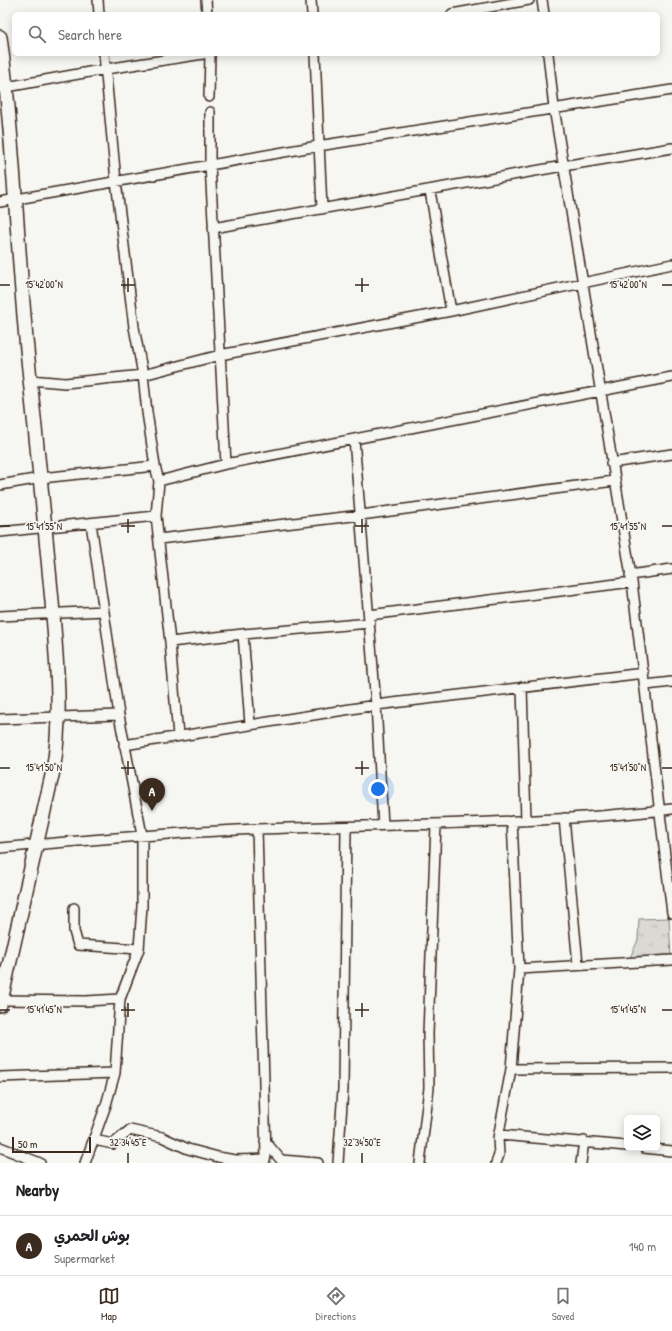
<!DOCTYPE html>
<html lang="en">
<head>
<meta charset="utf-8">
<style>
	:root { --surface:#fff; --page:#f2f2f2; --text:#202124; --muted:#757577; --line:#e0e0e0; --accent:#3b2a1e }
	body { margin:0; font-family:"Patrick Hand","Playpen Sans Arabic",sans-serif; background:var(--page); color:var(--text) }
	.controls { position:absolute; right:12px; bottom:12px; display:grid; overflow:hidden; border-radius:6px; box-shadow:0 2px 10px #0003 }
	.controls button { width:36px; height:36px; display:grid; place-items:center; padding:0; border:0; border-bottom:1px solid var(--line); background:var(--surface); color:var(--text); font:20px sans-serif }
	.scale { position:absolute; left:12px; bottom:10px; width:79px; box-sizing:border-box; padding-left:4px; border:2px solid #3b2a1e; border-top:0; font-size:11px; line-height:14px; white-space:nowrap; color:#3b2a1e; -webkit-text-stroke:3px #f6f6f2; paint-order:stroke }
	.you { position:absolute; left:378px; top:789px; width:14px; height:14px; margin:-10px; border:3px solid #fff; border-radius:50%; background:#1a73e8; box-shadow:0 0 0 6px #1a73e833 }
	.badge { display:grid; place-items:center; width:26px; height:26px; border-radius:50%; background:var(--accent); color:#fff; font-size:13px; font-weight:700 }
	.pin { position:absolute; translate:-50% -33px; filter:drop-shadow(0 1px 2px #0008) }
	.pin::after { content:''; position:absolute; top:21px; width:14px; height:12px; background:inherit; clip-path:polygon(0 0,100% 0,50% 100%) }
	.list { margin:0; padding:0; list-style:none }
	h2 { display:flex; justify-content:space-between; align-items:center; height:52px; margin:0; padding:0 16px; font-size:17px }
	h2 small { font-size:13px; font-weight:400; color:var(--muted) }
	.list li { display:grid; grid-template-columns:26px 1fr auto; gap:12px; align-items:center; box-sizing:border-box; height:60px; padding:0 16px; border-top:1px solid var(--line) }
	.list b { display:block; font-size:15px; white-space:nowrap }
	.list p { margin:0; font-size:13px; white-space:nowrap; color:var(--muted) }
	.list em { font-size:13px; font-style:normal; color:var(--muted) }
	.icon { flex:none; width:22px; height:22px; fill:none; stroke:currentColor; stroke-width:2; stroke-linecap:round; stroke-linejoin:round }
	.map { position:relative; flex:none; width:672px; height:1163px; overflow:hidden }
	.search { position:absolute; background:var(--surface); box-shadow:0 2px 10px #0003; left:12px; right:12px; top:12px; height:44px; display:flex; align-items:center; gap:10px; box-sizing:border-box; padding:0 14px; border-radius:6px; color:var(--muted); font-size:15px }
	.sheet { height:112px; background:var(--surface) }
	nav { display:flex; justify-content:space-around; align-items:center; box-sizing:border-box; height:56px; border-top:1px solid var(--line); background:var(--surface); font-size:11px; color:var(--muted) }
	nav a { display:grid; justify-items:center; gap:2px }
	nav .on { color:var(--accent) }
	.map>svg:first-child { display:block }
	.grass { fill:url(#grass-tufts); stroke:#8a8278 }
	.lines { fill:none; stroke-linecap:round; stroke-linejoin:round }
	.street-casing { stroke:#3b2a1e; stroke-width:12 }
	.secondary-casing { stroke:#3b2a1e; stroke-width:16 }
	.street { stroke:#f6f6f2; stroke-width:9 }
	.secondary { stroke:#f6f6f2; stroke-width:13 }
	.ticks { fill:none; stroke:#3b2a1e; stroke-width:1.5 }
	.ticks-label { font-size:10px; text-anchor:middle; fill:#3b2a1e; stroke:#f6f6f2; stroke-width:3.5; stroke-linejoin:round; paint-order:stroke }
</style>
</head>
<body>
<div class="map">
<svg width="672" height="1163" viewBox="0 0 672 1163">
	<defs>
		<pattern id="grass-tufts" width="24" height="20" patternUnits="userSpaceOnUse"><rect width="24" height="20" fill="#dad9d3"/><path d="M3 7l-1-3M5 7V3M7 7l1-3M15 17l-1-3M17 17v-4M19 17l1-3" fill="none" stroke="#bcbab5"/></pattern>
	</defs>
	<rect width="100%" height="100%" fill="#f6f6f2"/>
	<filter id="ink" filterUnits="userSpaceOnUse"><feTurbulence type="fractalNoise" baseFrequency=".025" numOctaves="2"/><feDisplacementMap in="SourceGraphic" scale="8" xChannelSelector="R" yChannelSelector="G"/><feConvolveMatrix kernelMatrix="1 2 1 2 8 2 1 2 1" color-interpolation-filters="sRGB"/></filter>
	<g filter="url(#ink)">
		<path class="grass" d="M669,918L671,957L629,960L638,940L639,919Z"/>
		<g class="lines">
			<g class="street-casing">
				<path id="street" d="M98,0L99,14
					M206,0L207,14
					M311,0L312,14
					M542,0L544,14
					M452,14L529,0
					M104,54L116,181L134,327L143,375L147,412L155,466L159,481L156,516L170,642L178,736
					M315,54L322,209
					M548,54L554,108L632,582L672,913
					M1,88L106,69L203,54
					M209,97L210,54
					M210,112V164L226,464
					M430,191L451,311
					M0,202L318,146L672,90
					M213,228L563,166L672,148
					M30,380L65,383L143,375L220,355L451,311L672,264
					M354,439L376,705L383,825
					M611,463L672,454
					M159,481L226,464L672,377
					M0,485L41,478L155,466
					M0,532L156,516
					M159,539L361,515L614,481
					M630,575L672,569
					M369,615L632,582
					M0,616L104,611
					M243,634L250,724
					M170,642L243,634L370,623
					M646,685L672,682
					M522,687L526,821
					M0,719L119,715
					M124,745L376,705L644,673
					M564,818L578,964
					M257,829L266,1156L264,1163
					M0,848C85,840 171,833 256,829C395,824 534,825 672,809
					M74,908V931L78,945L139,949
					M519,969L672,960
					M0,1000L86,1001L120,999
					M511,1069L672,1068
					M0,1077L115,1073
					M499,1135L627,1146
					M94,1140L113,1144L130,1130L162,1137L188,1149L218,1157L235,1160L265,1159
					M265,1141L281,1160L318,1163
					M0,1147L40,1163
					M644,1148L672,1151
					M85,1163L106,1105L115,1073L120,999L139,949L142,906V835L119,715L91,523
					M338,1163L343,1089L346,827
					M420,1163L429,1088L428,1034L436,824
					M496,1163L499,1155L498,1138L511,1069L519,969L512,821
					M581,1163L584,1141"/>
			</g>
			<g class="secondary-casing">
				<path id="secondary" d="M0,37C15,147 17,258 29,369C37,446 45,524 52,601C56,658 63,715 53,771L0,1005"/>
			</g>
			<use href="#street" class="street"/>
			<use href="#secondary" class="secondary"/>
		</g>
	</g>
	<path class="ticks" d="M128,278V292M362,278V292M0,285H10M121,285H135M355,285H369M662,285H672M128,519V533M362,519V533M0,526H10M121,526H135M355,526H369M662,526H672M128,761V775M362,761V775M0,768H10M121,768H135M355,768H369M662,768H672M128,1003V1017M362,1003V1017M0,1010H10M121,1010H135M355,1010H369M662,1010H672M128,1153V1163M362,1153V1163"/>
	<g class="ticks-label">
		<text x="44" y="288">15°42'00"N</text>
		<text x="628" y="288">15°42'00"N</text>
		<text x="44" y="530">15°41'55"N</text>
		<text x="628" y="530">15°41'55"N</text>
		<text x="44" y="771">15°41'50"N</text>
		<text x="628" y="771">15°41'50"N</text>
		<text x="44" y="1013">15°41'45"N</text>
		<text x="628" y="1013">15°41'45"N</text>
		<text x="128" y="1146">32°34'45"E</text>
		<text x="362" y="1146">32°34'50"E</text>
	</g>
</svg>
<div class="controls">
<button><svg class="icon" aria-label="layers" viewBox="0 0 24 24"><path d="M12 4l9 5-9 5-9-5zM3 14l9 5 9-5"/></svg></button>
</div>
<div class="scale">50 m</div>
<div class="you"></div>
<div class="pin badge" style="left:152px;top:811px">A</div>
<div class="search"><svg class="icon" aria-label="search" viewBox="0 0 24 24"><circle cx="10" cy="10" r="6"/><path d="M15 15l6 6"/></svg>Search here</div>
</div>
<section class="sheet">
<h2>Nearby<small></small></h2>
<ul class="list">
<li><span class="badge">A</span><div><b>بوش الحمري</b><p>Supermarket</p></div><em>140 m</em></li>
</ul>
</section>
<nav>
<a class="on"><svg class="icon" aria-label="map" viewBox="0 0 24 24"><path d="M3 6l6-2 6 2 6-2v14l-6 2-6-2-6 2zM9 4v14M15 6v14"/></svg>Map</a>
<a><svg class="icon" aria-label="directions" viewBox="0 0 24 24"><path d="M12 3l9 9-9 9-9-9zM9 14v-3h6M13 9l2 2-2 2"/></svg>Directions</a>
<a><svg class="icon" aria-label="saved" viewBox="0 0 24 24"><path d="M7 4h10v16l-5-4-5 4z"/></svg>Saved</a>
</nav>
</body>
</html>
